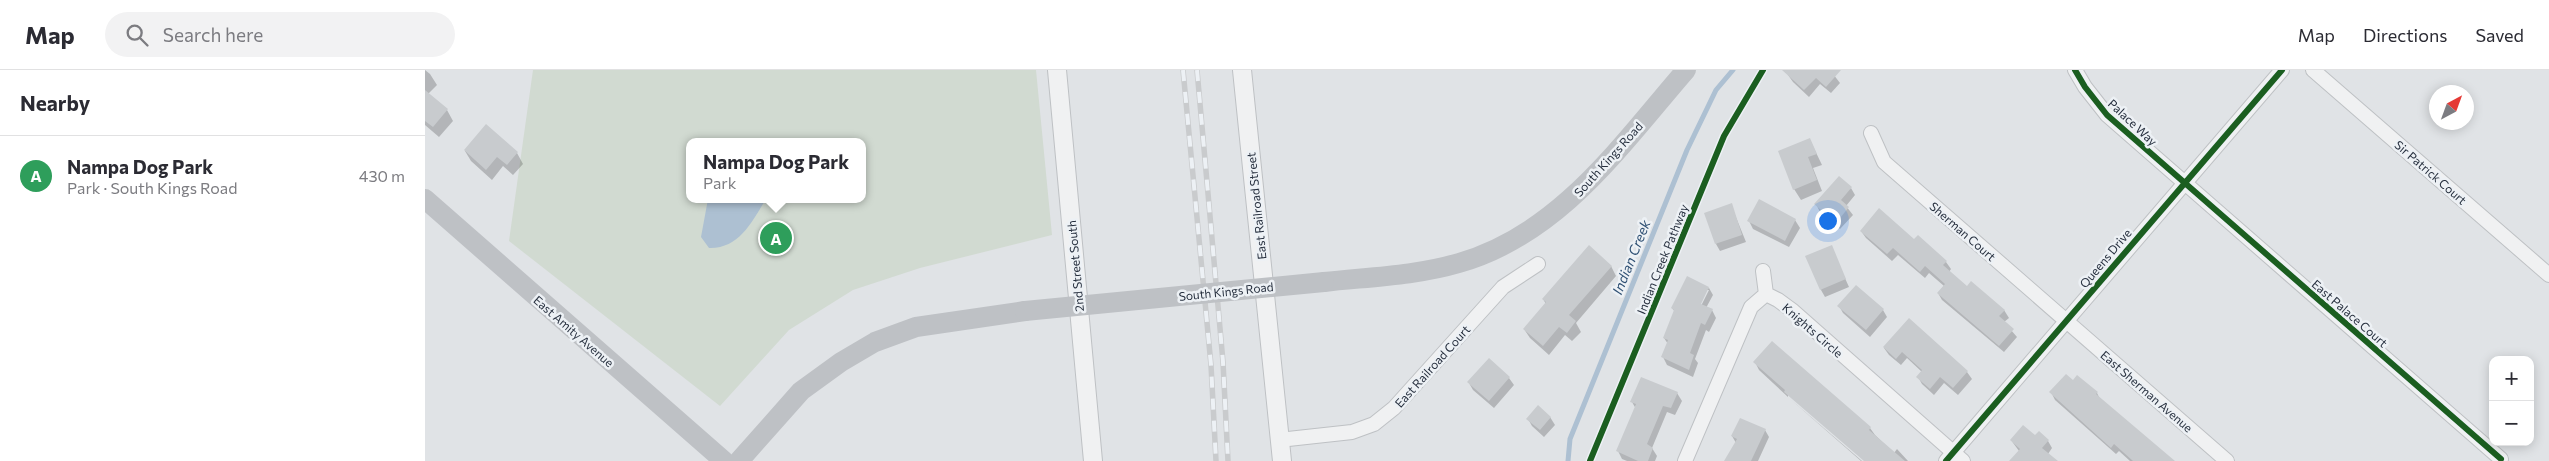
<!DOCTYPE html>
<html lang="en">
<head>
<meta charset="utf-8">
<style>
	:root { --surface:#fff; --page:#f2f2f3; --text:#2b2b33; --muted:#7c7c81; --line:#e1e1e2; --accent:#b45309 }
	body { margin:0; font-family:Commissioner,sans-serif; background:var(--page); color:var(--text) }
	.controls { position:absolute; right:15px; bottom:15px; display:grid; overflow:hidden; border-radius:10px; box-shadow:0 2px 12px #0003 }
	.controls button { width:45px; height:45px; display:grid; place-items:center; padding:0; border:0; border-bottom:1px solid var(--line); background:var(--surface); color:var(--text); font:25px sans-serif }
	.compass { position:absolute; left:2004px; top:15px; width:45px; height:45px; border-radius:50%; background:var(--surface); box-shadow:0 2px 12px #0003; rotate:41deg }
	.you { position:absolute; left:1402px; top:150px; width:18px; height:18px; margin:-12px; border:4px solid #fff; border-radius:50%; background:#1a73e8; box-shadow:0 0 0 8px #1a73e833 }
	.badge { display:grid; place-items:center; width:32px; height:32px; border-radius:50%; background:var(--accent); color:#fff; font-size:16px; font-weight:700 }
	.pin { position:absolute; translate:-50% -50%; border:2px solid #fff; box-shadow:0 1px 5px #0006 }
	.popup { position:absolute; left:261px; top:68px; width:180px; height:65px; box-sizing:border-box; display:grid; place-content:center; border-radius:10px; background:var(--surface); filter:drop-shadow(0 1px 4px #0005); font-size:16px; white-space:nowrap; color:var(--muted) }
	.popup b { font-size:19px; color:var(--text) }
	.popup::after { content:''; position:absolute; left:50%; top:100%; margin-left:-10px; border:10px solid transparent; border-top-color:var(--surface) }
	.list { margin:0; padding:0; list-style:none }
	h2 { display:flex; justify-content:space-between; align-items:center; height:65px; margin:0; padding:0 20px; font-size:21px }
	h2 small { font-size:16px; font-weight:400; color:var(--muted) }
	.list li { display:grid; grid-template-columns:32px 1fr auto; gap:15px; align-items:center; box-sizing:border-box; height:80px; padding:0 20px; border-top:1px solid var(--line) }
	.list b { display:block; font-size:19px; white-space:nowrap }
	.list p { margin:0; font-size:16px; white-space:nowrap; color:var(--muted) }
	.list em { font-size:16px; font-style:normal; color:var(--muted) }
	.icon { flex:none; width:28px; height:28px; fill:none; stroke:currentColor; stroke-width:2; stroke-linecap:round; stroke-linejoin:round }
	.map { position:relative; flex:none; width:2124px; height:391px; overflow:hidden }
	header { display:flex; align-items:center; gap:30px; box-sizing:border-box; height:70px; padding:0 25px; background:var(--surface); border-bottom:1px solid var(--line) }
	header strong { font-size:24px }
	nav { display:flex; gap:28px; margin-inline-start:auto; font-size:18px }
	.search { width:350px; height:45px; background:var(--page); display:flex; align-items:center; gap:12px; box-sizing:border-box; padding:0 18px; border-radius:28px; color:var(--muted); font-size:19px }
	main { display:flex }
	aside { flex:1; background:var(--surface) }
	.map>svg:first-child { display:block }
	.green { fill:#d1dad1; fill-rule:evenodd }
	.water { fill:#adc0d2 }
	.shadow { fill:#0003; fill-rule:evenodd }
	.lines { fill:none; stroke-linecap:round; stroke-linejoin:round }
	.stream { stroke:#adc0d2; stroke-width:5 }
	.building { fill:#c8cbce }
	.minor-casing { stroke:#bec1c4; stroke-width:16 }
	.tertiary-casing { stroke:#bec1c4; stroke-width:20 }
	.minor { stroke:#f0f1f2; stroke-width:14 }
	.tertiary { stroke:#f0f1f2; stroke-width:18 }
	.secondary { stroke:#bec1c5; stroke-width:20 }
	.rail-casing { stroke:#c9cbcd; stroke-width:5.5 }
	.rail { stroke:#edf1f5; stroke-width:4; stroke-dasharray:11; stroke-linecap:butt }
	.secondary-bridge { stroke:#bec1c5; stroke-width:20 }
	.cycleway-casing { stroke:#edf1f5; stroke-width:9 }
	.cycleway { stroke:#1b5e20; stroke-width:6 }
	.labels { text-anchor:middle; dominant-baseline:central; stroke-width:5; stroke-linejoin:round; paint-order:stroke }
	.street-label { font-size:12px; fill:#27303f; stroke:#edf1f5 }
	.water-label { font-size:14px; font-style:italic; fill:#305174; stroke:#edf1f5 }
</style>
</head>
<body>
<header>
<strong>Map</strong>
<div class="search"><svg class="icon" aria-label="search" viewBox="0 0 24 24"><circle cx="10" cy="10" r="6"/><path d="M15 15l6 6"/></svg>Search here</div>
<nav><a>Map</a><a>Directions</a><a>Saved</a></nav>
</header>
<main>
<aside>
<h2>Nearby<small></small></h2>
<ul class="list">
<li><span class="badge" style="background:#2e9e5b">A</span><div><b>Nampa Dog Park</b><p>Park · South Kings Road</p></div><em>430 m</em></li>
</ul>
</aside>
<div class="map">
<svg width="2124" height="391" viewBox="0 0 2124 391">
	<rect width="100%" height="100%" fill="#e0e3e6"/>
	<path class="green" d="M108,0H611L627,165L495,198L428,220L364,260L295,336L84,171ZM265,72H437V129H265Z"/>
	<path class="water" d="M283,129H341C327,152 314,179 284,178L276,167Z"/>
	<path class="shadow" d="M0,0L5,4L12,15L3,24L22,40L28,51L14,67L0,55Z
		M1368,0H1405L1415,13L1406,23L1395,14L1384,27L1368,12L1363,5Z
		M1385,70L1397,95L1388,98L1397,121L1376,130L1369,119Z
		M40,81L92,83L98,94L88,105L78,96L67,110L46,91Z
		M1426,118L1430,125L1421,136L1428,145L1415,159L1395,142L1391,134Z
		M1334,131L1370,150L1375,158L1364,177L1328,159L1324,151Z
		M1306,135L1321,172L1295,181L1291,174Z
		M1436,161L1489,170L1493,167L1521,192L1526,199L1524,202L1542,217L1579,240L1584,248L1579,252L1592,267L1579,282L1517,230L1513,223L1519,216L1504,203L1500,208L1473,185L1467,191L1441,168Z
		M1406,177L1424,217L1400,227L1396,220Z
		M1186,196L1191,206L1151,253L1156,262L1147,271L1140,265L1124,285L1105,268L1099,259L1121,234L1118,229Z
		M1284,218L1288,225L1281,238L1287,240L1291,248L1284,262L1281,260L1270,289L1273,293L1268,307L1242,295L1238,287L1243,274L1239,268L1250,242L1247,238ZM1281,220H1284L1274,240L1272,239Z
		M1414,236L1458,240L1462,247L1445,267L1418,243Z
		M1484,249L1542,302L1547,309L1533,325L1519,313L1509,325L1497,314L1493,307L1497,302L1482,288L1476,295L1464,285L1459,278Z
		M1347,273L1445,358L1450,365L1469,383L1472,379L1483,391H1441L1363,324V327L1334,300L1330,292Z
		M1084,308L1089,315L1069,338L1048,320L1044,313Z
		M1648,312L1672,323L1675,329L1747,391H1705L1694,381L1691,384L1630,330L1626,322Z
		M1252,323L1257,331L1250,345L1242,342L1227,378L1232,386L1230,391H1202L1197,389L1193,381L1211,339L1207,332Z
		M1364,328L1437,391H1436Z
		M1125,347L1130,355L1119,367L1107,356L1103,349Z
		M1340,360L1344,367L1333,391H1301L1311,373L1307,366Z
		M1610,367L1623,371L1627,378L1623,384L1631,391H1589L1594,381L1586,370Z"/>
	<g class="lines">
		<path class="stream" d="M1143,391L1145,369L1262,80L1291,20L1308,0"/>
	</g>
	<path class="building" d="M1357,0H1416L1401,17L1391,8L1379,20Z
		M0,20L23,39L8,57L0,51Z
		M61,54L93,82L82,95L72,87L61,100L39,80Z
		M1385,68L1392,84L1383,87L1392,110L1368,120L1353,81Z
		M1414,106L1427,117L1416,130L1424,137L1411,153L1389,134Z
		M1334,129L1371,149L1360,171L1322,151Z
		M1307,133L1317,165L1290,174L1279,143Z
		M1454,138L1489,169L1493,165L1522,191L1518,195L1542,216L1546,211L1580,240L1574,246L1589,259L1574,276L1512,223L1520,214L1500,196L1495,202L1468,178L1462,184L1435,161Z
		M1164,175L1187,196L1144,245L1151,251L1142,263L1134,257L1118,276L1098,259L1121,232L1117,229Z
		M1407,175L1421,209L1395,220L1380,186Z
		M1262,206L1284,217L1276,234L1288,239L1280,255L1276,253L1265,283L1269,285L1264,300L1236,287L1243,270L1238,268L1249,240L1246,238Z
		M1431,215L1459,239L1441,260L1412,236Z
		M1484,248L1543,301L1528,318L1515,307L1505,319L1491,307L1497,300L1477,282L1471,289L1458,277Z
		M1347,271L1446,357L1444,360L1480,391H1439L1359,322L1360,320L1328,292Z
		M1064,288L1085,307L1064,331L1042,312Z
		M1641,304L1648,310L1652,305L1673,322L1671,324L1750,391H1708L1689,374L1686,378L1624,322Z
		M1216,307L1253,322L1246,338L1238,336L1222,374L1228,378L1223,391H1213L1191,381L1211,334L1205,332Z
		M1113,335L1126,347L1115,360L1101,349Z
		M1315,348L1341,359L1326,391H1299L1312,369L1306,366Z
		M1598,355L1610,365L1614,361L1624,370L1617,378L1633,391H1584L1595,379L1585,370Z"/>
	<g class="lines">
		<g class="minor-casing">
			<path id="minor" d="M1650,0L1660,17L1682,45L2076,389
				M1888,0L2124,205
				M1446,63L1459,92L1802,391
				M1338,201L1341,224
				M854,370L927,362L949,354L969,338L1078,217L1113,194
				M1260,391L1326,237L1341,224L1353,230L1368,241L1538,391
				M1521,391L1857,0"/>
		</g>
		<g class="tertiary-casing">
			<path id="tertiary" d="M632,0L668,391
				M817,0L857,391"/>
		</g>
		<use href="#minor" class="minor"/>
		<use href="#tertiary" class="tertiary"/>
		<path class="secondary" d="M0,129L299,391
			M899,212C943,207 990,206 1034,193C1135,164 1195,76 1261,0
			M314,391L376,321L416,292L450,272L491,257L600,241"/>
		<g class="rail-casing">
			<path id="rail" d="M758,0L786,295L791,391
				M772,0L798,292L803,391"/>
		</g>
		<use href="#rail" class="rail"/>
		<path class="secondary-bridge" d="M600,241L899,212"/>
		<g class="cycleway-casing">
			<path id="cycleway" d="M1650,0L1660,17L1682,45L2076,389
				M1165,391L1299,66L1338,0
				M1521,391L1857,0"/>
		</g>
		<use href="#cycleway" class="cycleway"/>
	</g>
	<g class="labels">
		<g class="street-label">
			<text transform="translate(1708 52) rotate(43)">Palace Way</text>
			<text transform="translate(1183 89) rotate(-48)">South Kings Road</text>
			<text transform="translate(2006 102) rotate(41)">Sir Patrick Court</text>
			<text transform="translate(831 136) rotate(-96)">East Railroad Street</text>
			<text transform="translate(1538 161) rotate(41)">Sherman Court</text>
			<text transform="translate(1680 188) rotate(-50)">Queens Drive</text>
			<text transform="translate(1237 189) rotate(-68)">Indian Creek Pathway</text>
			<text transform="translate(650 196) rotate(-95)">2nd Street South</text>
			<text transform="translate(801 221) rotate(-6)">South Kings Road</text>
			<text transform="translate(1925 243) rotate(41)">East Palace Court</text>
			<text transform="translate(1388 260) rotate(41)">Knights Circle</text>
			<text transform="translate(149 261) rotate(41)">East Amity Avenue</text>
			<text transform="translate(1007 296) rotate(-48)">East Railroad Court</text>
			<text transform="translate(1722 321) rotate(41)">East Sherman Avenue</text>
		</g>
		<g class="water-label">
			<text transform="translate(1206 187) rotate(-68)">Indian Creek</text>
		</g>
	</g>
</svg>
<div class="controls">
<button>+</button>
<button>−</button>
</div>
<svg class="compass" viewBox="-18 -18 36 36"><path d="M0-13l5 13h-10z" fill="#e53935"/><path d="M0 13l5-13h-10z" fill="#7c7c81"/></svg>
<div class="you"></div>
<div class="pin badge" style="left:351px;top:168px;background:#2e9e5b">A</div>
<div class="popup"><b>Nampa Dog Park</b>Park</div>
</div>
</main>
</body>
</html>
